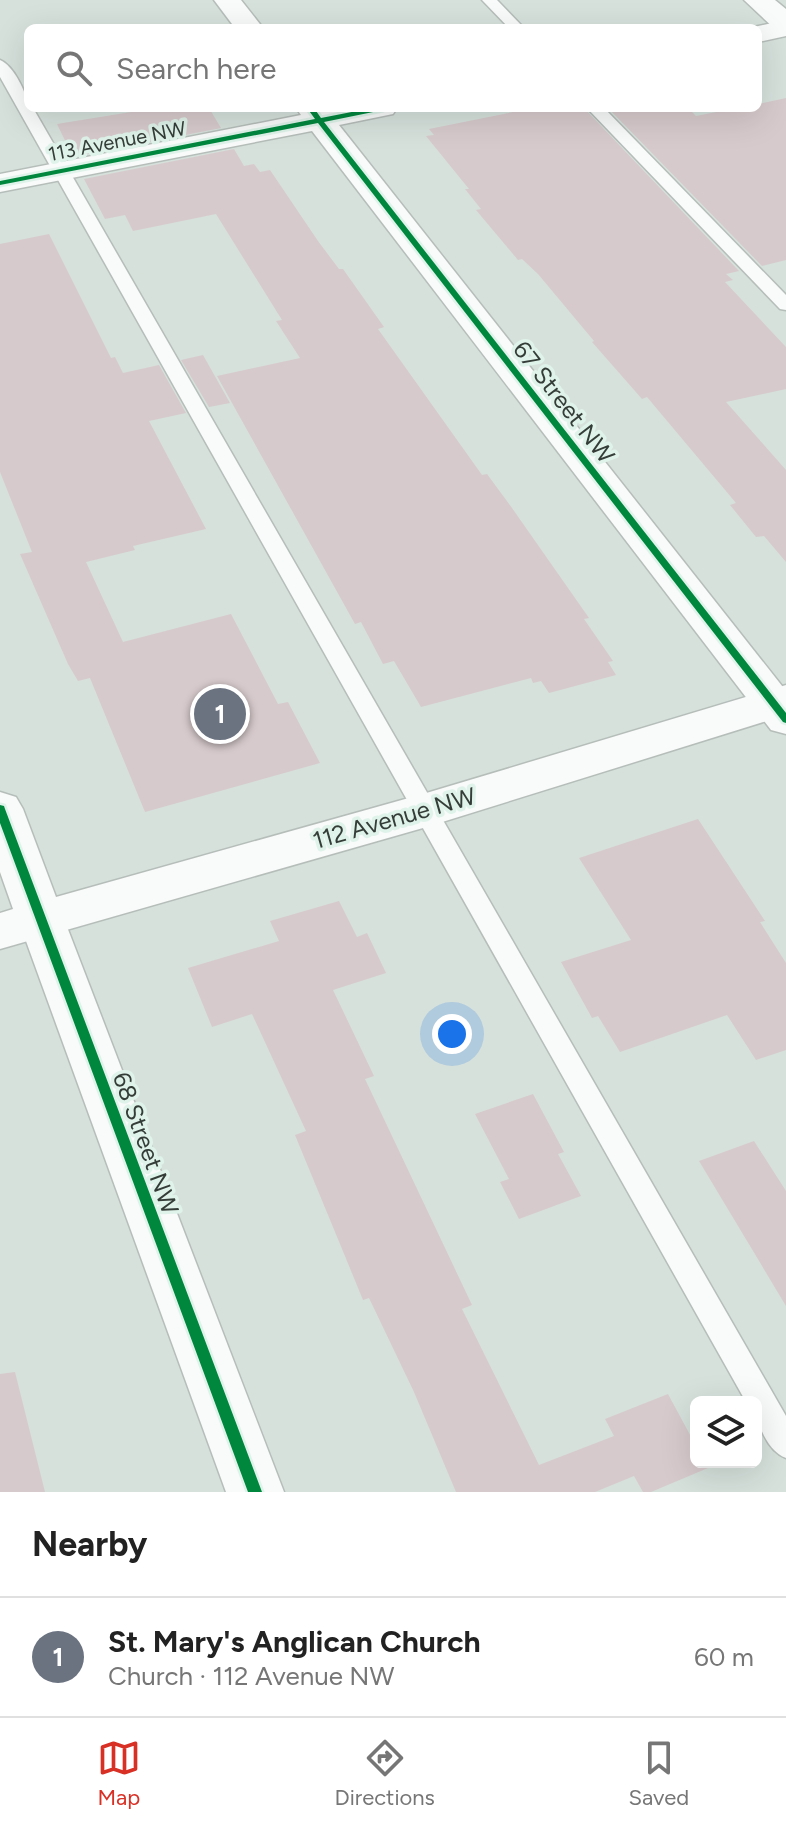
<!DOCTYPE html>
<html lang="en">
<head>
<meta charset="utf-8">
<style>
	:root { --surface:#fff; --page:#f6f6f6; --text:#222; --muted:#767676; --line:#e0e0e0; --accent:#d93025 }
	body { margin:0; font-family:Figtree,sans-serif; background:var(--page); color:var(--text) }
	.controls { position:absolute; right:24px; bottom:24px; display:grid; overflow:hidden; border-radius:12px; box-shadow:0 8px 32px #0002 }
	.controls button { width:72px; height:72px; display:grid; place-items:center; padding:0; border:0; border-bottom:2px solid var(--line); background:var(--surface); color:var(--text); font:40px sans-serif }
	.you { position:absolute; left:452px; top:1034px; width:28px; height:28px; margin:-20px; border:6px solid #fff; border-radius:50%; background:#1a73e8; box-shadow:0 0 0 12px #1a73e833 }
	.badge { display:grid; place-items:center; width:52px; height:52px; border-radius:50%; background:var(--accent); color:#fff; font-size:26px; font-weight:700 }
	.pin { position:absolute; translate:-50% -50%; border:4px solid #fff; box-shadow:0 2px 8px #0006 }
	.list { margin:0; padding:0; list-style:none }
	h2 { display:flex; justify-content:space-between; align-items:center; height:104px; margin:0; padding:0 32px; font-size:34px }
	h2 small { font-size:26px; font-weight:400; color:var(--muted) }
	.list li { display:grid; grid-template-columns:52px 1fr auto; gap:24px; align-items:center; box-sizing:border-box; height:120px; padding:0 32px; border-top:2px solid var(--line) }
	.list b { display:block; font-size:30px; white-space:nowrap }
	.list p { margin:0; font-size:26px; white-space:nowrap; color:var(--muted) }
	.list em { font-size:26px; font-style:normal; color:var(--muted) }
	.icon { flex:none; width:44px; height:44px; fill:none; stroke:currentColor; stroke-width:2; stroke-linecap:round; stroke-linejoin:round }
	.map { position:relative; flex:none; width:786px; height:1492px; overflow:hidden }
	.search { position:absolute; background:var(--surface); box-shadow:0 8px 32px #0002; left:24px; right:24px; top:24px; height:88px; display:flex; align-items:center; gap:20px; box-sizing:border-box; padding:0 28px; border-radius:12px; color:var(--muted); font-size:30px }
	.sheet { height:224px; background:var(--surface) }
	nav { display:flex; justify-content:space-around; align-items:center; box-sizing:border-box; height:112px; border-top:2px solid var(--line); background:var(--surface); font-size:22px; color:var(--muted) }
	nav a { display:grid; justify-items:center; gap:4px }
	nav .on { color:var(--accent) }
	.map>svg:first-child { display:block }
	.building { fill:#d7cacc }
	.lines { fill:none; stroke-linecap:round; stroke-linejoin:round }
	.lane-casing { stroke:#b6beba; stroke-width:3 }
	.street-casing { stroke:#b6beba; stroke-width:3 }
	.secondary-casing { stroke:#b6beba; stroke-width:3 }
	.lane { fill:#f9fafa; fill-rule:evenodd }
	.street { fill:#f9fafa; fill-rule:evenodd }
	.secondary { fill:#f9fafa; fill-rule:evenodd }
	.cycleway-casing { stroke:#dff3ea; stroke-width:5 }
	.cycleway { fill:#00873e; fill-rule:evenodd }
	.labels { text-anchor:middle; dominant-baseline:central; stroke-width:7; stroke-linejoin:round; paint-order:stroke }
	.far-street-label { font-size:20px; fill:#353d39; stroke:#dff3ea }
	.street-label { font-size:24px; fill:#353d39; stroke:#dff3ea }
</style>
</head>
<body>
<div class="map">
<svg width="786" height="1492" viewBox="0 0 786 1492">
	<rect width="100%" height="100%" fill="#d6e1dc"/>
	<path class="building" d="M786,98V260L762,266L608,108H688L696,116L737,108H758V104Z
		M156,108H209L221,128L73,157L57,124Z
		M533,108H584L739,271L726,274L733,280L725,282L786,347V389L726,402L786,470V562L764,536L756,537L730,505L736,503L647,397L642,399L592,342L594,341L538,274L522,259L518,260L476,210L481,209L465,189H469L426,136L434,135L429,129Z
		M234,149L244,166L254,164L260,172L270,170L318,241L339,269H343L384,327L378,329L482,475L487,474L512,508L589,618L584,619L613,661L608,662L616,675L549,693L541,681L533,683L531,678L421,707L394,661L383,664L361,622L355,624L217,376L300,358L276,321L282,320L216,214L133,231L125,215L105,219L84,179Z
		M49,234L111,358L115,357L123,373L159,365L186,413L149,421L206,529L133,546L135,550L86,562L123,642L231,614L278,704L288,702L320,763L145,812L90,678L78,681L68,664L20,554L32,552L0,472V244Z
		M203,355L230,403L209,407L181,360Z
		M698,819L765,921L760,922L786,963V1050L756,1060L727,1015L620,1052L598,1016L592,1018L561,962L631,940L579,858Z
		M339,901L357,937L367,933L386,973L333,990L374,1076L365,1079L472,1305L462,1309L539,1465L614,1436L605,1419L668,1394L696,1446V1462H705L708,1468L651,1492H643L634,1476L595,1492H456L414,1392L369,1298L363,1300L340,1244L295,1135L306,1131L252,1014L212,1027L188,968L279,941L270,921Z
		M533,1094L564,1152L558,1154L581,1196L519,1219L500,1182L509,1179L475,1114Z
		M754,1141L786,1191V1306L699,1161Z
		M15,1372L45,1492H0V1374Z"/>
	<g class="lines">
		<g class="lane-casing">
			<path id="lane" d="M482,0H497L524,28H509Z
				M0,60C13,65 28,94 28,108H33L786,1416V1458C766,1450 756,1422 756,1402H746L0,77Z
				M587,108H604L786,295V310L780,309Z"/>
		</g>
		<g class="street-casing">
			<path id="street" d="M214,0H241L263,28H235Z
				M786,20V36L758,42V28H749Z
				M296,108H397L393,114L339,125L786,691V734L771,730L312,131L0,192V174L301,115Z
				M41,902L57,907L64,919L284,1492H226L18,919L25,907Z"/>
		</g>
		<g class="secondary-casing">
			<path id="secondary" d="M744,0H775L786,9V33L776,30Z
				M786,685V715L423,828L0,949V913L13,909L0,872V792L16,797L23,809L56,897L423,794Z"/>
		</g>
		<use href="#lane" class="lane"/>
		<use href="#street" class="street"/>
		<use href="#secondary" class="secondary"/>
		<g class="cycleway-casing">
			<path id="cycleway" d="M307,108H314L321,118L372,108H386L383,110L324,122L786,713V723L783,722L318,123L0,185V181L315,119Z
				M0,805L4,806L5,809L262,1492H248L0,823Z"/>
		</g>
		<use href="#cycleway" class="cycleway"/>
	</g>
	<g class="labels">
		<g class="far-street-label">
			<text transform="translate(117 141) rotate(-11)">113 Avenue NW</text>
		</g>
		<g class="street-label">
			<text transform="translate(564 402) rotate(52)">67 Street NW</text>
			<text transform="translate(394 818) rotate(-16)">112 Avenue NW</text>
			<text transform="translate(146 1143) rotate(70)">68 Street NW</text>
		</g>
	</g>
</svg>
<div class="controls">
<button><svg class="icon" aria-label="layers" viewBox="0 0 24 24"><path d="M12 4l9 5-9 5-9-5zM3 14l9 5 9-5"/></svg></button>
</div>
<div class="you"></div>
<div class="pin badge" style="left:220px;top:714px;background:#6b7280">1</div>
<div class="search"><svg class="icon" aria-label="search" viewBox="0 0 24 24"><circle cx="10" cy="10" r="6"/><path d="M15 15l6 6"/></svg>Search here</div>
</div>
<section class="sheet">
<h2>Nearby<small></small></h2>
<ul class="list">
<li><span class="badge" style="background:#6b7280">1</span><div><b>St. Mary's Anglican Church</b><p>Church · 112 Avenue NW</p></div><em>60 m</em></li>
</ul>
</section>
<nav>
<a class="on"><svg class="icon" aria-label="map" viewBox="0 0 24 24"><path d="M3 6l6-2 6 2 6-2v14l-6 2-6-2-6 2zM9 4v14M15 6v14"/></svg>Map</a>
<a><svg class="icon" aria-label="directions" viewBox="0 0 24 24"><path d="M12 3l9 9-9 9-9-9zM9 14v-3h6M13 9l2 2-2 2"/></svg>Directions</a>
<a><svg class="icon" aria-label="saved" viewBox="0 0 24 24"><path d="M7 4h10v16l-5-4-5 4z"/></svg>Saved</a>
</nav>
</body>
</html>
